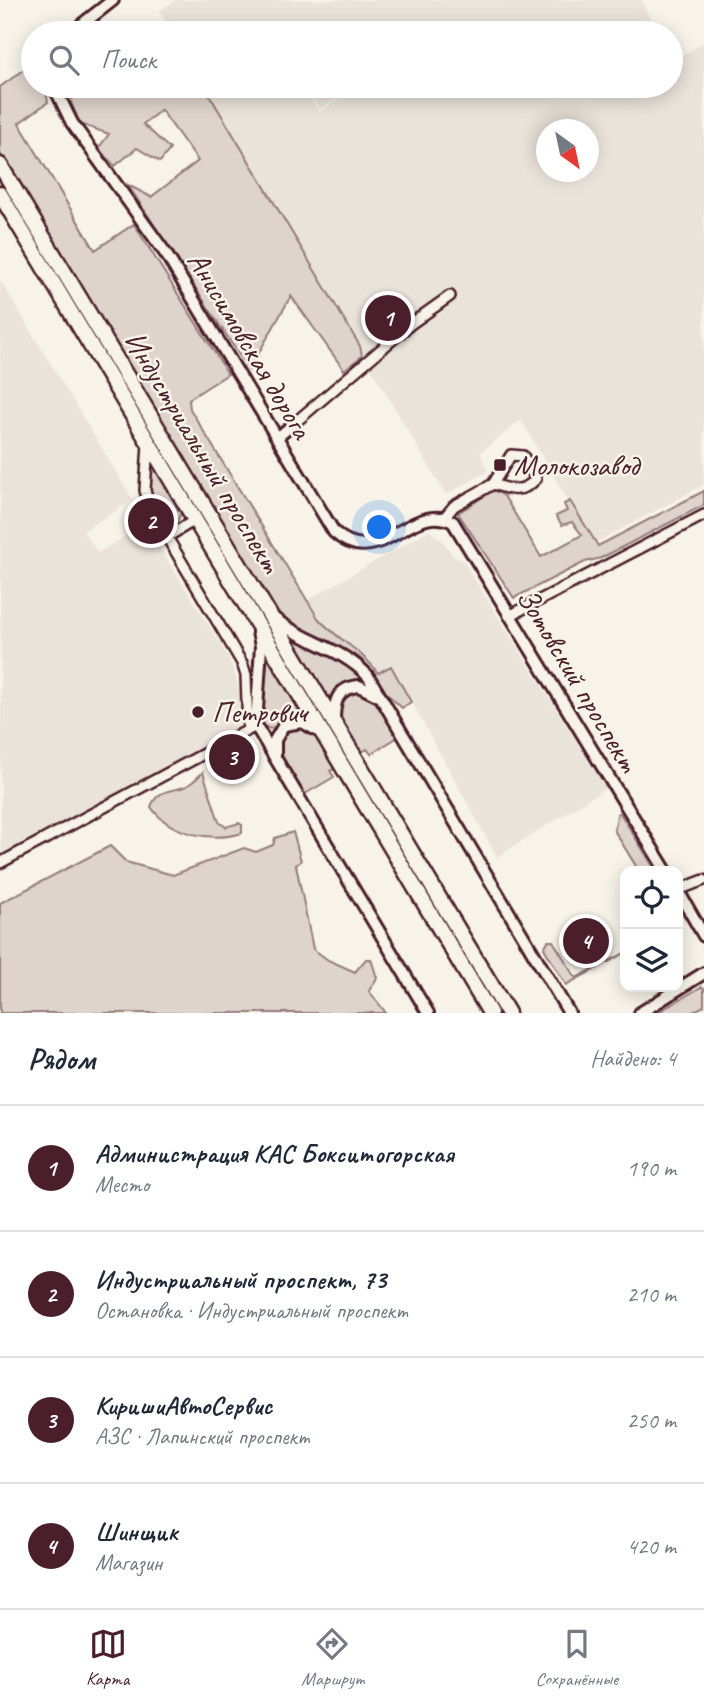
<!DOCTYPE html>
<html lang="ru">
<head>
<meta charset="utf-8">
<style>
	:root { --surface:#fff; --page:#f2f2f3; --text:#1f2937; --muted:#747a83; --line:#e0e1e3; --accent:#4a1f2b }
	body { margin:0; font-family:Caveat,sans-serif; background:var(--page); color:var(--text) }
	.controls { position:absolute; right:21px; bottom:21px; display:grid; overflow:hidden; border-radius:14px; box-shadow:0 4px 18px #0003 }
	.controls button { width:63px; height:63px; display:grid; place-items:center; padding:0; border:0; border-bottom:2px solid var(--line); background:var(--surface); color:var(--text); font:35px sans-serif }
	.compass { position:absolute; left:536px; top:119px; width:63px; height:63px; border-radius:50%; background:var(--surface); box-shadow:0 4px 18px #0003; rotate:147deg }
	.you { position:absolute; left:380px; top:528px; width:24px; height:24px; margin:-18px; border:5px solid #fff; border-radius:50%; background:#1a73e8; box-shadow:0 0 0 10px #1a73e833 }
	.badge { display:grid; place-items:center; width:46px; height:46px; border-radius:50%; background:var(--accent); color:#fff; font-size:23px; font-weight:700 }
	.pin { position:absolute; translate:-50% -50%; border:4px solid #fff; box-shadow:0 2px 7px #0006 }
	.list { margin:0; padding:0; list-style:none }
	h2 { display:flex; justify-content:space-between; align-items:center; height:91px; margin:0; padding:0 28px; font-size:30px }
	h2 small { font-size:23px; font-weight:400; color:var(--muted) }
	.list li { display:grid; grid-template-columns:46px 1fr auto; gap:21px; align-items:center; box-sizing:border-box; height:126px; padding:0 28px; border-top:2px solid var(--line) }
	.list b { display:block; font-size:26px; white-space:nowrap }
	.list p { margin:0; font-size:23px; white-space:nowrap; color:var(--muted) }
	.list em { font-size:23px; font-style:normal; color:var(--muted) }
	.icon { flex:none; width:38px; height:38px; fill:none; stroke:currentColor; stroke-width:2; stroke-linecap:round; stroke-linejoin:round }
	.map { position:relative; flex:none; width:704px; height:1013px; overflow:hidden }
	.search { position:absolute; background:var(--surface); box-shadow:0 4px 18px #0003; left:21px; right:21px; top:21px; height:77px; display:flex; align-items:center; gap:18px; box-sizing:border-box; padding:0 24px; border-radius:38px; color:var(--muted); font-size:26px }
	.sheet { height:595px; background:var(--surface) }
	nav { display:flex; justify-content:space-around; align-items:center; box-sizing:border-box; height:98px; border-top:2px solid var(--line); background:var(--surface); font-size:19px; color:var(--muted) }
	nav a { display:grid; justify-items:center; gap:4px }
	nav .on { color:var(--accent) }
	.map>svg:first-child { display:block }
	.built { fill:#eae3da; fill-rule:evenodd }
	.green { fill:#ded4cc; stroke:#947a7c; stroke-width:2 }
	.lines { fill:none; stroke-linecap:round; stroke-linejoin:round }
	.minor-casing { stroke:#4a1f2b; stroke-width:14 }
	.tertiary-casing { stroke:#4a1f2b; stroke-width:16 }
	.primary-casing { stroke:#4a1f2b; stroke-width:19 }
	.minor { stroke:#f7f3e8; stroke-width:9 }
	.tertiary { stroke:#f7f3e8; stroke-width:10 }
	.primary { stroke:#f7f3e8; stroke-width:14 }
	.poi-dot { fill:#4a1f2b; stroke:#f7f3e8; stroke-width:2.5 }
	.labels { text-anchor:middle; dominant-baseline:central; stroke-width:5; stroke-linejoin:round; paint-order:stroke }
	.street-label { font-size:30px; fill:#4a1f2b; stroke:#f7f3e8 }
	.poi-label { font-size:30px; fill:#4a1f2b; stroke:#f7f3e8; text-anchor:start }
</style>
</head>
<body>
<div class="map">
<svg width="704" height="1013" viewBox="0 0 704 1013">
	<rect width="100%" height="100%" fill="#f7f3e8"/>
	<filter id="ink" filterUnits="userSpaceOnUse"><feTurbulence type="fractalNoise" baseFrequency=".0143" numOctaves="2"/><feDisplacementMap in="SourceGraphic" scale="14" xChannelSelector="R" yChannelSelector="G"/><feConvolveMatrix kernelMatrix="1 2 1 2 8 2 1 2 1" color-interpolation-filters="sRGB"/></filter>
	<g filter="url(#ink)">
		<path class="built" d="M176,0H641L649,16V33H173L159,11Z
			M704,42V485L593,544L521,420L480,453L488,471L446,495L204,86H356L320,109L306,89L319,112L359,86H671V62ZM546,130H588V172H546Z
			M0,280L133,500L83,531L98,553L145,524L228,656L237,681L240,705L239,725L227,737L1,858Z
			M429,530L442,540L454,557L463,561L606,788L497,857L392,666L378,673L365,655L328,630L308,600Z"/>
		<path class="green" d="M33,63V86H45L48,102L19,123L95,250L134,224L228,374L189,399L190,409L318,618C336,639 360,648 378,673L391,666L411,702L402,708L385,692L370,668L359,657L279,619L0,153V87Z
			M90,86H114L127,94L132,86H204L360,346L362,356L344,370L291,296L249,370L128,185L151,197L198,161L161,110L143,124L170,149L160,162L137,148L115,166L98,149L109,134L80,124L70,100Z
			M153,465L182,510L177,522L170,524C149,511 149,489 149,466Z
			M494,490L504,496L541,557L582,535L572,522L562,525L556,516L567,511L564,504L570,501L598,546L704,491V505L601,558L585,562L514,598L458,513Z
			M297,638L348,660L365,680L346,683L328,698L294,643Z
			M267,657L302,714L270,729L261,724Z
			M354,690L374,697L398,737L371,754L367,749L362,752L339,716L342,697Z
			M300,726L315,734L336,768L330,771L334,777L305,794C292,772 272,756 286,731Z
			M203,772L219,822L226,827L239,823L242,825V833C212,842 170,835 151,807C157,789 173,791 184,787C191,785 198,777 203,772Z
			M618,813H620L656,871H639L614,830Z
			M293,832L301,861L296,865L313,949L328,960L355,972L366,959H371L377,978L369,991L386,1013H0V903L110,846L126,862L173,875L244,848L256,852L273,845L275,838Z
			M548,941H553L576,978L625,953L566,985L544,948Z
			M701,987L704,988V1006L691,1013H657Z"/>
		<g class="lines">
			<g class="minor-casing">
				<path id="minor" d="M278,437L412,323L450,296
					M148,444L145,490L149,507L242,663L246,675L248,730
					M444,518L454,506L493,484L511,455L523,456L536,479C522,494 510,490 493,484
					M167,537L195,520
					M509,616L704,515
					M0,863L252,728
					M678,890L704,880"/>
			</g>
			<g class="tertiary-casing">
				<path id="tertiary" d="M71,33L113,0
					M54,86L72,123L166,254L334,532C379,573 411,500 453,522L666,871
					M275,619C304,642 342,648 368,676L569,1013
					M258,632L261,646L256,726L428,1013
					M334,721C334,701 337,688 359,686L377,695
					M275,757V740L284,725L302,722L320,732
					M678,891L704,936
					M640,1013L704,973"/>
			</g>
			<g class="primary-casing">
				<path id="primary" d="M0,165L508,1013
					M0,194L490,1013"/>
			</g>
			<use href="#minor" class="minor"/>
			<use href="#tertiary" class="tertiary"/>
			<use href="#primary" class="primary"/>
		</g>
	</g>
	<g class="poi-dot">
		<rect x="493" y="458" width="14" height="14" rx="3.5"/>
		<circle cx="198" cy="712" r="7"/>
	</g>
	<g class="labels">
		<g class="street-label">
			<text transform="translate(250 345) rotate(59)">Анисимовская дорога</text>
			<text transform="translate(203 452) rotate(59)">Индустриальный проспект</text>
			<text transform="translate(578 680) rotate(59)">Зотовский проспект</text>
		</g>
		<g class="poi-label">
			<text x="514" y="465">Молокозавод</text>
			<text x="212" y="712">Петрович</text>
		</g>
	</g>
</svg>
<div class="controls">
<button><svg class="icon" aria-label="locate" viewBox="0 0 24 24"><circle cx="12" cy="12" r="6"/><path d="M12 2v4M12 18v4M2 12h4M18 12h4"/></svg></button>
<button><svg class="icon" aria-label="layers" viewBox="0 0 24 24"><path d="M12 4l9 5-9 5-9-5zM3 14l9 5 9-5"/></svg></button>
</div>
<svg class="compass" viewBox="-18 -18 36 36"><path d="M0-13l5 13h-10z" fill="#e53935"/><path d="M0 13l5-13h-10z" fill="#747a83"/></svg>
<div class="you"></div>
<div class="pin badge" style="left:388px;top:318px">1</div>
<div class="pin badge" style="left:151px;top:521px">2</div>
<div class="pin badge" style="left:232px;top:757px">3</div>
<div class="pin badge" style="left:586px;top:941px">4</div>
<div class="search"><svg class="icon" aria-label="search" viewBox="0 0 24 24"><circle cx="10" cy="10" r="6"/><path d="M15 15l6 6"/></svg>Поиск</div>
</div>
<section class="sheet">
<h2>Рядом<small>Найдено: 4</small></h2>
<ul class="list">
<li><span class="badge">1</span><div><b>Администрация КАС Бокситогорская</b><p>Место</p></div><em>190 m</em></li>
<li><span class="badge">2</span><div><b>Индустриальный проспект, 73</b><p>Остановка · Индустриальный проспект</p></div><em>210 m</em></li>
<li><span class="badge">3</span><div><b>КиришиАвтоСервис</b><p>АЗС · Лапинский проспект</p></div><em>250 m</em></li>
<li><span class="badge">4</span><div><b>Шинщик</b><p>Магазин</p></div><em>420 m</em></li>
</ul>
</section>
<nav>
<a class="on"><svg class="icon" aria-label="map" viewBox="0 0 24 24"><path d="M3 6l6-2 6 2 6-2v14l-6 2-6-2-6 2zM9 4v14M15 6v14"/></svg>Карта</a>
<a><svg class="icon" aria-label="directions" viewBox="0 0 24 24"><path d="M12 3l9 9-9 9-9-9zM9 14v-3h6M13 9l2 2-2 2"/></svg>Маршрут</a>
<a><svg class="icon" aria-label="saved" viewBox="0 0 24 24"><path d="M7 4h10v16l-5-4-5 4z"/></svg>Сохранённые</a>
</nav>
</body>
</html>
